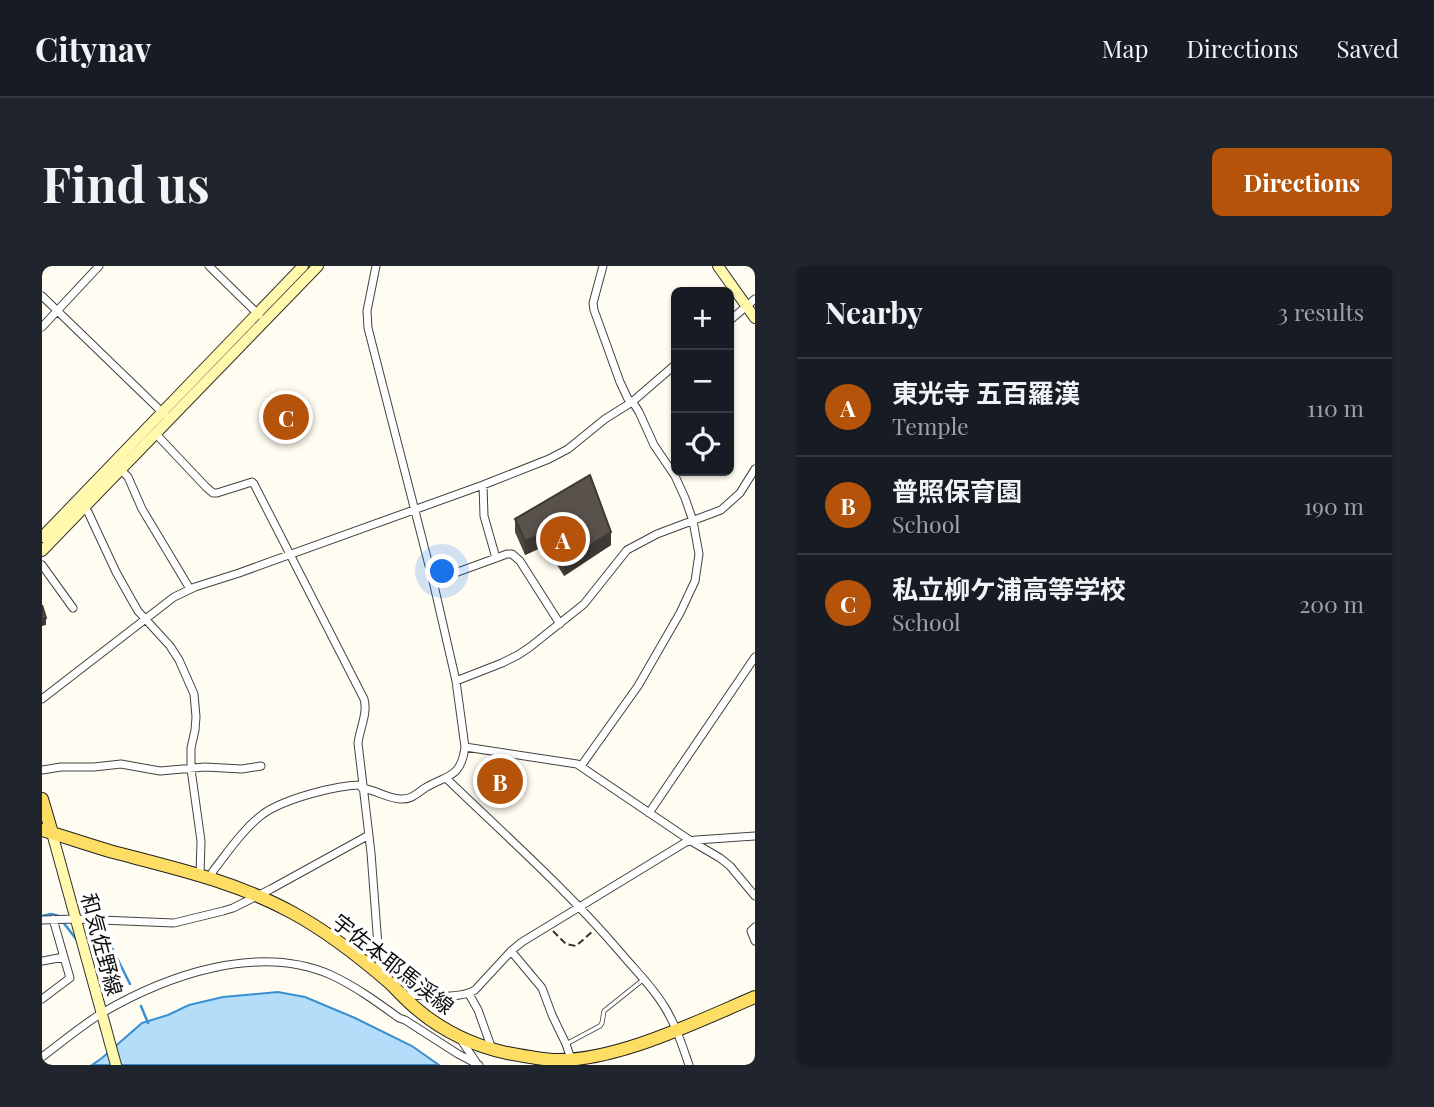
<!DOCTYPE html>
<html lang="en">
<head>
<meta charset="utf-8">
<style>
	:root { --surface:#171b24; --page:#20242c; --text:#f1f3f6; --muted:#9ea1a6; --line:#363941; --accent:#b45309 }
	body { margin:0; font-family:"Playfair Display","Noto Sans JP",serif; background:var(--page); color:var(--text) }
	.controls { position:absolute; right:21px; top:21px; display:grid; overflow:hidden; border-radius:10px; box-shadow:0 2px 5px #0004 }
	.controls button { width:63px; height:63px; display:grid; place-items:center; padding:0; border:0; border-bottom:2px solid var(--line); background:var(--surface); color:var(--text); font:35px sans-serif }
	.you { position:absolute; left:401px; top:306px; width:24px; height:24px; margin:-18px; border:5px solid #fff; border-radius:50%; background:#1a73e8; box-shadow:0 0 0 10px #1a73e833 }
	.badge { display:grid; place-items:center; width:46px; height:46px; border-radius:50%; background:var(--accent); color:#fff; font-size:23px; font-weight:700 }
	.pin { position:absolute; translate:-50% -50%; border:4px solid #fff; box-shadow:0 2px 7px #0006 }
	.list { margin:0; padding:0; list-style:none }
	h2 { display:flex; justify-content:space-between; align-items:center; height:91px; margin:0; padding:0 28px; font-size:30px }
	h2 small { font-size:23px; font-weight:400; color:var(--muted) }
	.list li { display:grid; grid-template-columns:46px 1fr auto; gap:21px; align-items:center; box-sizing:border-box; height:98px; padding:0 28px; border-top:2px solid var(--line) }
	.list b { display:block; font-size:26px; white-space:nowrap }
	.list p { margin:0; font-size:23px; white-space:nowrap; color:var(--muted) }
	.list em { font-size:23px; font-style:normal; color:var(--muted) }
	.icon { flex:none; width:38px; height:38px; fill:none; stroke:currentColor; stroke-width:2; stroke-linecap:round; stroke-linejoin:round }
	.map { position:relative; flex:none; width:713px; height:799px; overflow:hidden; border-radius:10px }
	header { display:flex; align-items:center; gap:42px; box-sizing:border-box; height:98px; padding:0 35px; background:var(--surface); border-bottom:2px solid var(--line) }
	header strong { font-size:33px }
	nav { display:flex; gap:38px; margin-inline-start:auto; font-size:24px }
	.intro { display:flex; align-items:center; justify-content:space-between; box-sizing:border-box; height:168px; padding:0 42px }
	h1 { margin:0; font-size:49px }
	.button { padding:18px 32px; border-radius:10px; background:var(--accent); color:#fff; font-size:24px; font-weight:700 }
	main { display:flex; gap:42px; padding:0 42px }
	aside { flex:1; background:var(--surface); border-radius:10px; box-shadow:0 2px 5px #0004 }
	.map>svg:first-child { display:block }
	.water { fill:#b4ddf9; stroke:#3890d3; stroke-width:2 }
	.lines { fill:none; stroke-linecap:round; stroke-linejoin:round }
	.stream { stroke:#3890d3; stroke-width:2.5 }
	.lane-casing { stroke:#424242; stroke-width:5 }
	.street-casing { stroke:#424242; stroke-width:9 }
	.secondary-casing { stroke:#313131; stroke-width:12 }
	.primary-casing { stroke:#202020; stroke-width:14 }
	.path { stroke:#313131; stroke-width:2; stroke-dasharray:7 3.5; stroke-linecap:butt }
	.lane { stroke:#fff; stroke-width:3.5 }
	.street { stroke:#fff; stroke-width:7 }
	.secondary { stroke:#fff8ad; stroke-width:10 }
	.primary { stroke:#fddd63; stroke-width:12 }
	.wall { fill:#4d4640 }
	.shaded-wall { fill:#3e3934 }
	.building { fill:#59514b; stroke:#3e3934; stroke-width:2 }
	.labels { text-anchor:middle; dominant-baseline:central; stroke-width:7; stroke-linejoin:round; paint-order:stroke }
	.street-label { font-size:21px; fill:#0f0f0f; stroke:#fff }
</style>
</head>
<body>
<header>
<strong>Citynav</strong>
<nav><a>Map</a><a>Directions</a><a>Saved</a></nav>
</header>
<div class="intro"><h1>Find us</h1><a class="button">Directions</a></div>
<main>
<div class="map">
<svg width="713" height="799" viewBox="0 0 713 799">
	<rect width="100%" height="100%" fill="#fffdf2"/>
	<path class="water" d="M236,726L263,731L313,752L370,780L397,799H50L60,792L100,757L126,749L147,739L181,731Z"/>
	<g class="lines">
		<path class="stream" d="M0,650L9,648L17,650
			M21,656L34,673
			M46,682L67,676L88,718
			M99,740L106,757"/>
		<g class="lane-casing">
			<path id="lane" d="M526,777L558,760L560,757L562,745L602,713"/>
		</g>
		<g class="street-casing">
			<path id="street" d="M167,0L217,49
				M0,30L123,149
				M687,55L713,33
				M0,61L57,0
				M113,167L164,221L171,227H175L210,216L212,218L322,433C326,447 318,462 316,477L329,587L338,706
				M78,203L86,211L100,243L148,323
				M441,219L442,250L454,292
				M42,242L46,246L74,306L88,331L96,345L128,380L137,394L152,428L154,451L153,464L149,482V503L159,575L158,608
				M0,299L31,342
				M391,315L465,288H470L478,295L518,358
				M414,415L460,397L476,389L488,381L542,338L585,284L615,268L679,244L698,227L713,203
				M0,433L132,331L153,321L197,307L441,219L507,193L526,183L563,153L590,136L634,98
				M423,481L535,498L649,575L678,592L688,600L713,630
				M539,500L596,420L638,347L653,315L657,288L651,255L643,232L633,210L612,179L597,146L592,138L586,133L578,116L552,44L551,37L561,0
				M0,504L19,501H52L79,498L118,505L163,501L200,503L219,500
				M405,513C463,569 525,624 578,686C593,704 610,720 622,740C634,759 640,779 647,799
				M320,522C334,524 344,532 358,533C369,534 374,528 383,522C404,509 419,513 423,481L414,415L391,315L326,62L325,45L334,0
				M607,547L713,391
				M168,612L171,605C186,586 201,563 221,548C242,533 294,519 320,519
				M0,654L34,653L132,657L181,645L191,642L229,623L327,569
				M713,661L709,665L713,675
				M469,685L500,722L510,749L524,778L530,796
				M0,695L22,691
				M427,728L436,744L450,783
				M361,729C380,729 418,734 433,724L469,685L480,676L644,576L654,574L713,570
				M0,733L28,712L11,653
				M419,774L434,796
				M0,791C20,776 39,760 60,747C125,709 216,677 289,709C313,720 335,736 357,752L363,754L416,788L437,799"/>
		</g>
		<g class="secondary-casing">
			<path id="secondary" d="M676,0L713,52
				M0,271L261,0
				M0,285L276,0
				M10,567L74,799"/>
		</g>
		<g class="primary-casing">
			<path id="primary" d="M0,533L10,567
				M0,564C24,571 47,579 71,586C132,602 195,616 251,647C286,666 319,692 349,718C358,727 366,736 376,744C401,765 433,780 465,787C481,790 496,793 512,794C574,796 656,755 713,731"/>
		</g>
		<path class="path" d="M511,665L524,678L534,680L551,665"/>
		<use href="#lane" class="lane"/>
		<use href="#street" class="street"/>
		<use href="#secondary" class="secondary"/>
		<use href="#primary" class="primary"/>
	</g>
	<path class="wall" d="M473,253L569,279L522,310L503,280L483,289L473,266Z"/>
	<path class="shaded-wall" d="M569,266V279L522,310V296Z
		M503,267V280L483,289V275Z
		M4,352V359L0,360V353Z"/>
	<path class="building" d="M548,209L569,266L522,296L503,267L483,275L473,253Z
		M0,339L4,352L0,353Z"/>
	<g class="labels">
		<g class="street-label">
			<text transform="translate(61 678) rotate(75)">和気佐野線</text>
			<text transform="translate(352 697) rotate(38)">宇佐本耶馬渓線</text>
		</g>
	</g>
</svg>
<div class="controls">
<button>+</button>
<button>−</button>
<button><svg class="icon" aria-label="locate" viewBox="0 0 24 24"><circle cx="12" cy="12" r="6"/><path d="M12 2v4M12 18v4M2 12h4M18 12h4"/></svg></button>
</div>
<div class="you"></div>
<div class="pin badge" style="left:521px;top:273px">A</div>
<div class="pin badge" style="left:458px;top:515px">B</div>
<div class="pin badge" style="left:244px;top:151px">C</div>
</div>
<aside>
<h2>Nearby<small>3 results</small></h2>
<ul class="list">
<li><span class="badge">A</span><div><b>東光寺 五百羅漢</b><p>Temple</p></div><em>110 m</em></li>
<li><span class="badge">B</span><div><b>普照保育園</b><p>School</p></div><em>190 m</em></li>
<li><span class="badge">C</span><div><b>私立柳ケ浦高等学校</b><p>School</p></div><em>200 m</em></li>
</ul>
</aside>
</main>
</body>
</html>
